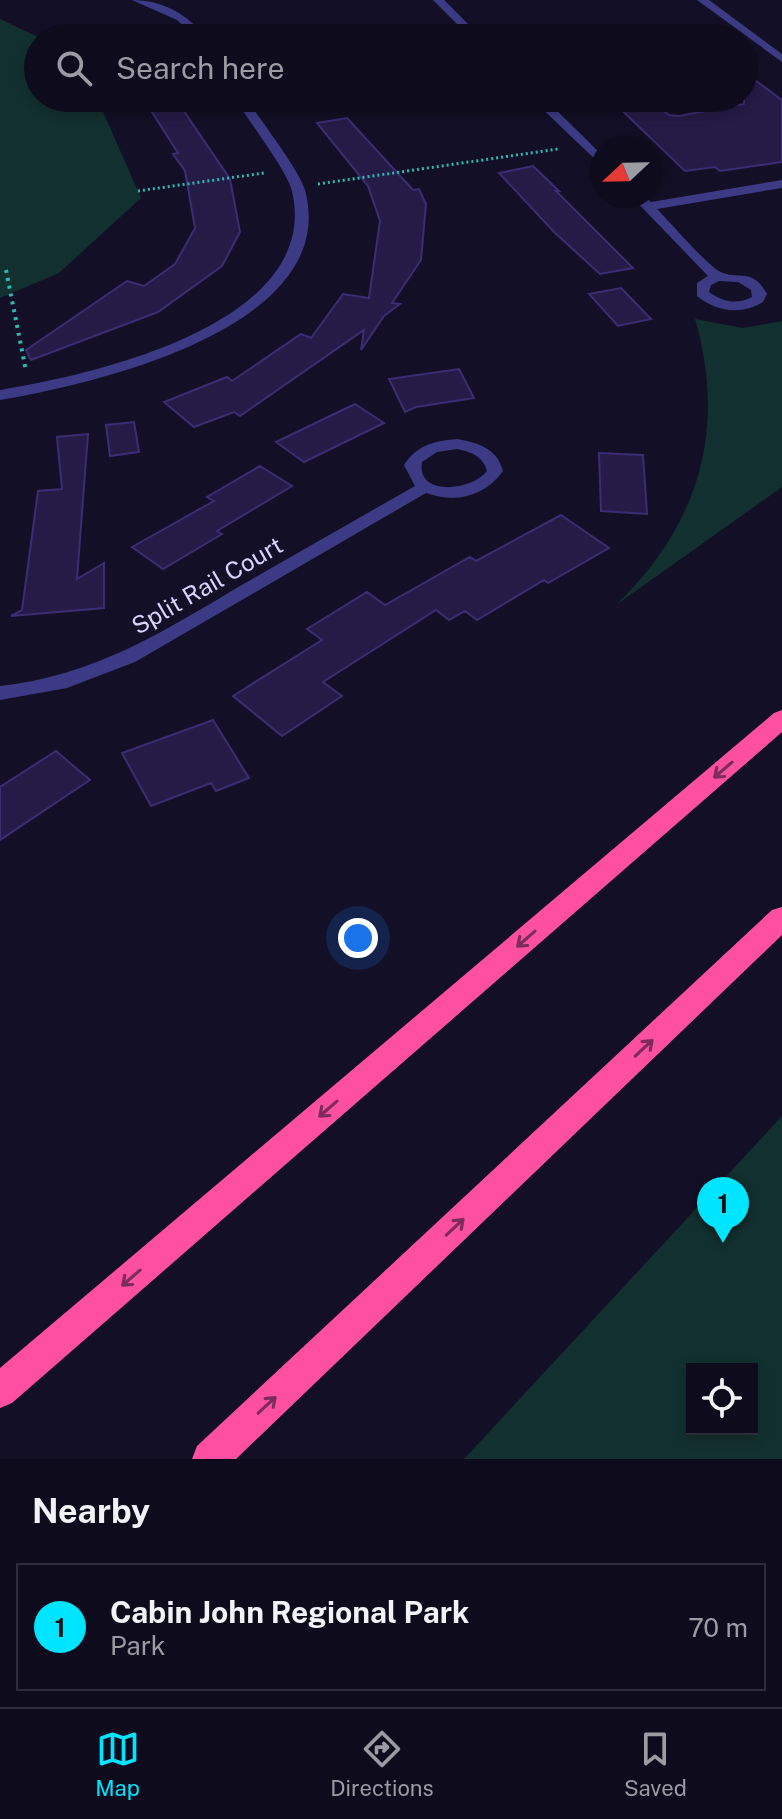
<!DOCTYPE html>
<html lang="en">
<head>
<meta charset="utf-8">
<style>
	:root { --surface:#0e0b1c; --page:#171425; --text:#f1f3f6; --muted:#9b9ba3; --line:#2e2b3b; --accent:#00e5ff }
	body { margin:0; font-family:"Public Sans",sans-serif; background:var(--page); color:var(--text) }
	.controls { position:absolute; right:24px; bottom:24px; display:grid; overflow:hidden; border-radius:0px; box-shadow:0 4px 12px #0003 }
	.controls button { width:72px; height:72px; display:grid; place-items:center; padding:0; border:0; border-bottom:2px solid var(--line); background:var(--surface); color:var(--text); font:40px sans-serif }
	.compass { position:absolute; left:590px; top:136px; width:72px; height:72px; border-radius:50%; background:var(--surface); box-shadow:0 4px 12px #0003; rotate:248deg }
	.you { position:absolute; left:358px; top:938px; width:28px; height:28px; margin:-20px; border:6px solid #fff; border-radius:50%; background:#1a73e8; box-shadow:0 0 0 12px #1a73e833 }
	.badge { display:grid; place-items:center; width:52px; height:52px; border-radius:50%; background:var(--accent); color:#111; font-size:26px; font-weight:700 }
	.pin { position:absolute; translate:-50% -66px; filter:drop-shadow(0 2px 4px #0008) }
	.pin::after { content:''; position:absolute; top:42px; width:28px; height:24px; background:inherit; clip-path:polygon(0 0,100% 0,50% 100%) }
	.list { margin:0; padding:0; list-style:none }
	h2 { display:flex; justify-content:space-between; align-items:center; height:104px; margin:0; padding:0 32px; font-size:34px }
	h2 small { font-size:26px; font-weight:400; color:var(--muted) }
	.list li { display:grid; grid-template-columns:52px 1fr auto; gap:24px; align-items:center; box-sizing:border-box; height:128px; margin:0 16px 16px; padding:0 16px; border:2px solid var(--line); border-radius:0px }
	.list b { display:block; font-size:30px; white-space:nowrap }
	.list p { margin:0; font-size:26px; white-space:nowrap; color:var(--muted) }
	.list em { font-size:26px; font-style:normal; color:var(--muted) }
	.icon { flex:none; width:44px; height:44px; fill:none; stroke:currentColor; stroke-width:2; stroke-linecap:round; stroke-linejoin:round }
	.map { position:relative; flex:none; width:782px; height:1459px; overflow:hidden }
	.search { position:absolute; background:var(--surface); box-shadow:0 4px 12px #0003; left:24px; right:24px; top:24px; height:88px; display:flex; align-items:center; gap:20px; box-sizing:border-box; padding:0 28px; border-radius:44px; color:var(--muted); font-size:30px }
	.sheet { height:248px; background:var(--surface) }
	nav { display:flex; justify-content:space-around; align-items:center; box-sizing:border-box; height:112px; border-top:2px solid var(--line); background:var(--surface); font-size:22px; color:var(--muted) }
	nav a { display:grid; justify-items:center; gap:4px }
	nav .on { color:var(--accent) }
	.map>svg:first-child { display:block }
	.green { fill:#12302f; fill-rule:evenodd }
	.building { fill:#241b47; stroke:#3b2d73; stroke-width:2 }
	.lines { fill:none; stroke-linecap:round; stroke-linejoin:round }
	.path-far1 { stroke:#2fb8b0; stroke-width:3; stroke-dasharray:2 3; stroke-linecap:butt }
	.path { stroke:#2fb8b0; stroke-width:4; stroke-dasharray:3 5; stroke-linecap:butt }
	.street { fill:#3d3a85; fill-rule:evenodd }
	.highway { fill:#ff4fa3; fill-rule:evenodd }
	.oneway { stroke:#7d2c5e }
	.labels { text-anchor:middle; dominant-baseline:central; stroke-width:8; stroke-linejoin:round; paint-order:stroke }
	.street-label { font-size:24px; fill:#d9d4ff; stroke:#130f26 }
</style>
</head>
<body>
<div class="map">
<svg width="782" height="1459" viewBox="0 0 782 1459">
	<rect width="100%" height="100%" fill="#130f26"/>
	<path class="green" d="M0,19L40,38L38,98H97L141,198L59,273L0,298Z
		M695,319L743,328L782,321V487L616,605C699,525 727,430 695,319Z
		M782,1116V1459H464ZM692,1369H752V1429H692Z"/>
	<path class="building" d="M744,72L782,100V162L720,171L715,167L685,171L609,98H647L669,115L679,116L744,104Z
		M143,98H175L230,179L240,232L222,266L158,312L31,360L26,350L127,281L144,286L175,264L195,228L185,171L173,154L178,153Z
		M347,118L413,190L419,189L426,204L421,260L392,303L400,304L384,316L361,350L364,330L240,416L234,412L194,427L164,402L227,377L232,381L301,334L311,338L343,294L369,298L380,221L368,186L317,123Z
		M533,166L559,191H556L633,268L600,274L554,232L499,173Z
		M621,288L651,319L618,326L589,294Z
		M459,369L474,398L416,407L405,412L389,379Z
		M355,404L384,423L304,462L276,442Z
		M134,422L139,452L110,456L106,425Z
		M88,434L77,579L104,563V608L11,616L22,610L38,491L62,489L57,437Z
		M599,453L643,455L647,514L601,511Z
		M260,466L292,486L217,531L222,534L163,569L132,547L214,501L207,497Z
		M561,515L609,548L548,583L544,580L477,620L465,611L449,620L436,610L323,682L342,696L282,736L233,696L322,640L307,629L367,592L385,605L470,557L476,561Z
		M213,720L249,778L216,791L211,783L151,806L122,753Z
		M56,751L90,780L0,840V787Z"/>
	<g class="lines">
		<path class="path-far1" d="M318,184L558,149
			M138,191L264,173"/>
		<path class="path" d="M6,270L26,371"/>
		<path class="street" d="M132,0C162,0 188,14 206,38H196L177,20Z
			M433,0H444L482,38H471Z
			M697,0H709L782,54V62Z
			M234,98H246C259,118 300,171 305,190C342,328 93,384 0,400V390C92,375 323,324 292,191C288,172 247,118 234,98Z
			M531,98H544L602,155V166Z
			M782,180V188L657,209C670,222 706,264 719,271C738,282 751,265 767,294L763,302C742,315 716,312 697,296V283L708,276L631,196H644L651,202ZM719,281L738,282L751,290L752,297C737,305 723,302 709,292L711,285Z
			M457,439C478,443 497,448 503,471C485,496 456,504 426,493L135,662L67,688L0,700V686C93,676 161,633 240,586C298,553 357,519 415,486L404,465C417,445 434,441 457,439ZM457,449C471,452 483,456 487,471C472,491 416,497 422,462L437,452Z"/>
		<path class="highway" d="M782,710V732L12,1403L0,1408V1368L774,713Z
			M782,907V935L236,1459H192L197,1446L772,910Z"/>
	</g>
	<defs><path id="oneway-shaft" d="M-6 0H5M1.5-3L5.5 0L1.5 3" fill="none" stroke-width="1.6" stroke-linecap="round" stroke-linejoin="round" transform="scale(2)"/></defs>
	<g class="oneway">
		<use href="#oneway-shaft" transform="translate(723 770) rotate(139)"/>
		<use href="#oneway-shaft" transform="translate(526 939) rotate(139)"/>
		<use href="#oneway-shaft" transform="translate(644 1048) rotate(-43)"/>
		<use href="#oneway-shaft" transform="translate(328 1109) rotate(139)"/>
		<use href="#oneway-shaft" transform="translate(455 1227) rotate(-43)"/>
		<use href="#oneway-shaft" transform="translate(131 1278) rotate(139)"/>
		<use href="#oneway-shaft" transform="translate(267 1405) rotate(-43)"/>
	</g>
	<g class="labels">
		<g class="street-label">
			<text transform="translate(207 585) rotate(-30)">Split Rail Court</text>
		</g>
	</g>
</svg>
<div class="controls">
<button><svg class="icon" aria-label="locate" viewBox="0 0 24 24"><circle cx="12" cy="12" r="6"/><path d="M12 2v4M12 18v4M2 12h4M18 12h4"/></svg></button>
</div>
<svg class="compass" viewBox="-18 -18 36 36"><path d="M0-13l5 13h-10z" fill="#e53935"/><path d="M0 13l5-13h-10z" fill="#9b9ba3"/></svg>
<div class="you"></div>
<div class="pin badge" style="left:723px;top:1243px">1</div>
<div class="search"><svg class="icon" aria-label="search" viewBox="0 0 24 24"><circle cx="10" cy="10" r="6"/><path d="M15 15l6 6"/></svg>Search here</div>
</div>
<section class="sheet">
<h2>Nearby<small></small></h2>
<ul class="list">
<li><span class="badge">1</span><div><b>Cabin John Regional Park</b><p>Park</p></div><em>70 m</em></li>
</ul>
</section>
<nav>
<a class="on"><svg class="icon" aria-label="map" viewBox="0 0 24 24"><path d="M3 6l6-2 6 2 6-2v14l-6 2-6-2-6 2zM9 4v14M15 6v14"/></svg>Map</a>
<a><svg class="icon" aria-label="directions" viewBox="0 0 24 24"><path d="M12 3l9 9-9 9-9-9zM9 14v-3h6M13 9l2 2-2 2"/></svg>Directions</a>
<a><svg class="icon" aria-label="saved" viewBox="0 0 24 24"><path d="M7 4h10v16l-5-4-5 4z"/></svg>Saved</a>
</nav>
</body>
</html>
